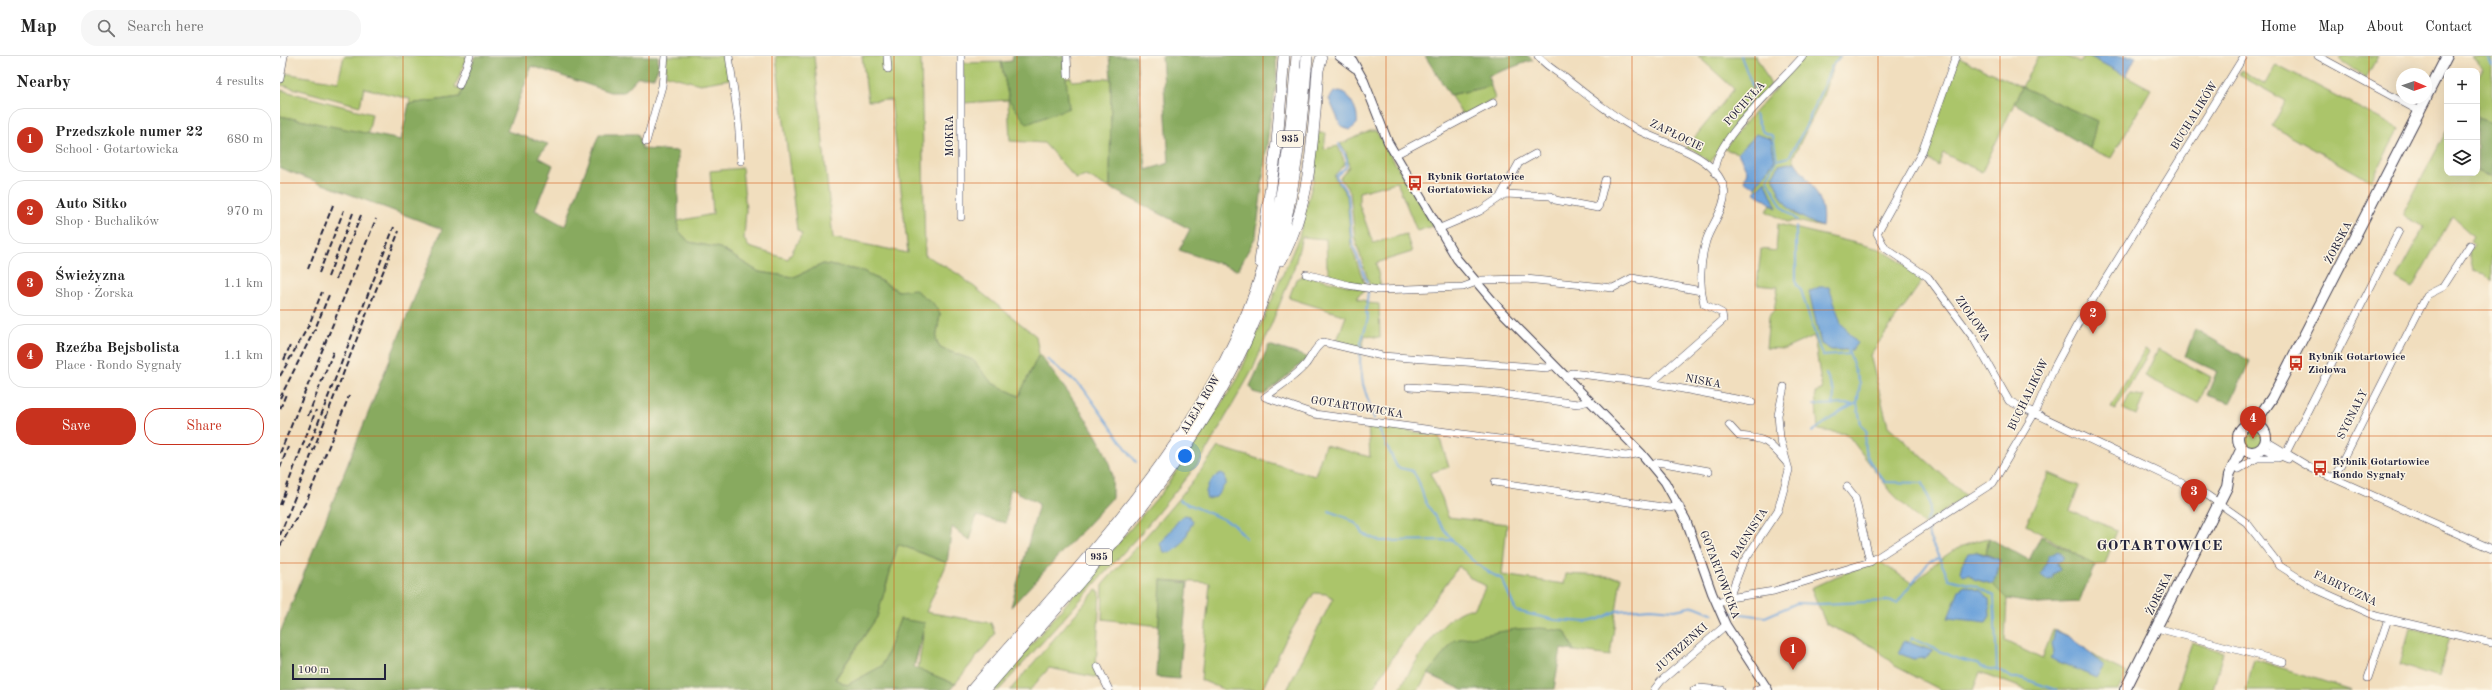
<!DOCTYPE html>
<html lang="en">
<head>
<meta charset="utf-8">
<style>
	:root { --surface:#fff; --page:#f6f6f6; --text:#222; --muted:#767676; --line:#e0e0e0; --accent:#c8321e }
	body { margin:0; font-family:"Old Standard TT",serif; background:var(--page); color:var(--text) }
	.controls { position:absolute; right:12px; top:12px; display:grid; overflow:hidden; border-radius:8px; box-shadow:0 4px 16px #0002 }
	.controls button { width:36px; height:36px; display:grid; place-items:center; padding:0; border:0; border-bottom:1px solid var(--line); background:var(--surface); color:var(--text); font:20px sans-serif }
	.compass { position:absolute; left:2116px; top:12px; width:36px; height:36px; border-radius:50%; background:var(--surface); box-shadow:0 4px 16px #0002; rotate:92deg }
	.scale { position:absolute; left:12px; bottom:10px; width:94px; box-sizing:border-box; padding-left:4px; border:2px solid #22223b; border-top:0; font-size:11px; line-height:14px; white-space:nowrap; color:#22223b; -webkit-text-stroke:3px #fcf5e5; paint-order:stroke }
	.you { position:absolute; left:905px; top:400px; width:14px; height:14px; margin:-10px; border:3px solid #fff; border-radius:50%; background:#1a73e8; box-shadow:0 0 0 6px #1a73e833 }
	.badge { display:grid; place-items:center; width:26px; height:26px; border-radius:50%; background:var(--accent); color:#fff; font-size:13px; font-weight:700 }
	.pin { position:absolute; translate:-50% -33px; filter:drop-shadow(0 1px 2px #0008) }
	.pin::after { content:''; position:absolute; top:21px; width:14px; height:12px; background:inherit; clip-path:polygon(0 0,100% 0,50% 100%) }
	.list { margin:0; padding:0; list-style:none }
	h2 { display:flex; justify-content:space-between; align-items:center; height:52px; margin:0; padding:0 16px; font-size:17px }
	h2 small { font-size:13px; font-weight:400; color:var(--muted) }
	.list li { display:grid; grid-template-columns:26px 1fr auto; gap:12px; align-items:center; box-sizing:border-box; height:64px; margin:0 8px 8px; padding:0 8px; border:1px solid var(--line); border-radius:16px }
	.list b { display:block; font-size:15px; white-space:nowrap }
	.list p { margin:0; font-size:13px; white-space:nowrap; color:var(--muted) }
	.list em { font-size:13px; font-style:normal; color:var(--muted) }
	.actions { display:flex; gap:8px; padding:12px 16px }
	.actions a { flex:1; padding:9px 0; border:1px solid var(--accent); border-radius:16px; text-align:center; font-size:14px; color:var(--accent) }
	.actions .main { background:var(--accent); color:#fff }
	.icon { flex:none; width:22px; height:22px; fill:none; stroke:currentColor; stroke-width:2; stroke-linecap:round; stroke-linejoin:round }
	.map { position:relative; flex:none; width:2212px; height:634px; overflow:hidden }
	header { display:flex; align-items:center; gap:24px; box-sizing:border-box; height:56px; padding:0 20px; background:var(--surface); border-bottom:1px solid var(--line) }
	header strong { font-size:19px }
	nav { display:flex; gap:22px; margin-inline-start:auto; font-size:14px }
	.search { width:280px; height:36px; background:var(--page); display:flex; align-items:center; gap:10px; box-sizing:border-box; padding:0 14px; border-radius:16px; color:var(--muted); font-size:15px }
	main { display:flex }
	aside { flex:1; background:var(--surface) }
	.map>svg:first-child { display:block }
	.green { fill:#abc56b; stroke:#667453 }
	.forest { fill:#88aa5f; stroke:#55664d }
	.water { fill:#6da3da; stroke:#48628a }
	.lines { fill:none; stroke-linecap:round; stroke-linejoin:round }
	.stream { stroke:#6da3da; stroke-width:2 }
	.minor-casing { stroke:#413e4f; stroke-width:8 }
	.tertiary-casing { stroke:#413e4f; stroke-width:10 }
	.secondary-casing { stroke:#413e4f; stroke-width:12 }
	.primary-casing { stroke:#413e4f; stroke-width:12 }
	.minor { stroke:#fff; stroke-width:7 }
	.tertiary { stroke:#fff; stroke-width:8 }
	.secondary { stroke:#fff; stroke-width:10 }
	.primary { stroke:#fff; stroke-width:11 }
	.rail { stroke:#22223b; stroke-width:2; stroke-dasharray:6 3; stroke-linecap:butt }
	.primary-bridge-casing { stroke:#413e4f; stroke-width:12; stroke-linecap:butt }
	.primary-bridge { stroke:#fff; stroke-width:11 }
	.grid { fill:none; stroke:#d45411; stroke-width:1; stroke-opacity:0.55 }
	.labels { text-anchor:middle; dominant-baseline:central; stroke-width:3; stroke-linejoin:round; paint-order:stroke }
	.shield { fill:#fcf5e5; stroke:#63616e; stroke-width:1 }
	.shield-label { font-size:10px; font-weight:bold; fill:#22223b }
	.street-label { font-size:11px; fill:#22223b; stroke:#fcf5e5 }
	.poi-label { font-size:11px; font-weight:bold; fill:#22223b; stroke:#fcf5e5; text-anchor:start }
	.district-label { font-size:15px; font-weight:bold; letter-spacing:1px; fill:#22223b; stroke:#fcf5e5 }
</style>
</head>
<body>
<header>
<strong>Map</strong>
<div class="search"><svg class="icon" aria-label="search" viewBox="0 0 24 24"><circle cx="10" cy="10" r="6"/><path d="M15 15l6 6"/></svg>Search here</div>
<nav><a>Home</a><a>Map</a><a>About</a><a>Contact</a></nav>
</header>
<main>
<aside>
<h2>Nearby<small>4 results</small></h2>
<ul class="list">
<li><span class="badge">1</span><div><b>Przedszkole numer 22</b><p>School · Gotartowicka</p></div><em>680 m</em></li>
<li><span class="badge">2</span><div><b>Auto Sitko</b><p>Shop · Buchalików</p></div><em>970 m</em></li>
<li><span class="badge">3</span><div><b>Świeżyzna</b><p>Shop · Żorska</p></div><em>1.1 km</em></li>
<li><span class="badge">4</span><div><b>Rzeźba Bejsbolista</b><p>Place · Rondo Sygnały</p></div><em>1.1 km</em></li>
</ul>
<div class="actions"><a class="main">Save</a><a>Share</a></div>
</aside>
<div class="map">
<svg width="2212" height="634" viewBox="0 0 2212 634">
	<rect width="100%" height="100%" fill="#fcf5e5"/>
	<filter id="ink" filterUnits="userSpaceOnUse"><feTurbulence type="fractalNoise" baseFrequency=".025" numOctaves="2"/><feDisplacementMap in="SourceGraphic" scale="8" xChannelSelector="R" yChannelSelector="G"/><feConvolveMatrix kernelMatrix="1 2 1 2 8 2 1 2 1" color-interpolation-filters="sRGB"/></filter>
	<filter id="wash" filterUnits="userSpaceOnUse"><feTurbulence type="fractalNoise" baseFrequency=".012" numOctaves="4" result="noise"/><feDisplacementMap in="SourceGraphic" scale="16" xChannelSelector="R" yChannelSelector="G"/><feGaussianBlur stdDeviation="0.9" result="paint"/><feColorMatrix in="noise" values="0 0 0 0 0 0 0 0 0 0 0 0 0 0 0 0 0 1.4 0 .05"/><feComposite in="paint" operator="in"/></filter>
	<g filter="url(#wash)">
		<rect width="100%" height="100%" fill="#f1debe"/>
		<path class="green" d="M64,0H187L175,31L183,33L180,41L129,48L130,43L84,32L80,50L1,29L4,17L58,26Z
			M386,0H447L450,23L420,28L386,19Z
			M496,0H534L553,182L628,197L611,44L588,45L582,0H641L645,199L678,218L756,280L759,298L739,340L712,327L693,304L660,292L656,284L660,258L583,215L543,208L514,221L479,216L440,192L409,186L398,174V165L433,158L430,115L462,112L466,154L464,183L469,191L508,203L522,178L517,174Z
			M1418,0H1476L1491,29L1459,65L1430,107L1414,94L1406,92L1454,33Z
			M1525,0H1561L1554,8L1541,45L1513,101L1515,106L1499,109L1513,157L1542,171L1517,165L1507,166L1486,155L1491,148L1496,152L1485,126L1477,134L1475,131L1495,104L1476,78L1458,97L1444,93L1471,60Z
			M1758,0H1786L1800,7L1804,0H1809L1871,33L1831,102L1810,93L1816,65L1742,31L1702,116L1663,97L1658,110L1643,99L1679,2L1742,31Z
			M2062,0H2098L2086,22L2060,4Z
			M2192,0H2212V67L2197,62V23L2203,12Z
			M721,6L729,44L789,52L784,22L791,21L792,25L831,22L830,132L806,120L796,123L764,87L730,85L728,44L684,47L683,7Z
			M1996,8L2119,73L2091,125L1992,70L2006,45L1959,19L1961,14L1985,28Z
			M1211,30L1215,43L1183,59L1170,39Z
			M1,34L92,58L88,78L0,60Z
			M2167,74V117L2197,115L2212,121V225L2204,217L2193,214L2189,196L2194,190L2190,185L2193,180L2172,161L2132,232L2116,223L2144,171L2127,162L2123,158Z
			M1090,75H1096L1153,170L1137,175L1117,126L1079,136V148L1093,187L1126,178L1132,196L1096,207L1101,232L1090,230L1075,183L1070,136L1060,122L1069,111L1066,96L1060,88Z
			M1037,77H1046L1044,93L1058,90L1065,107L1054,120L1067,140L1071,190L1085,229L1068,227L1051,221L1047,210L1046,183L1022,181L1014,213L973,313L921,404L861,477L719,634H712L883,435L957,324L1019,181L1034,121Z
			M1498,168L1600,193L1645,221L1590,299L1608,370L1686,440L1644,469L1612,437L1567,378L1538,374L1535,336L1542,334L1534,280L1505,293L1486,292L1489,260L1494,254L1498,231L1477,229L1481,193L1496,195Z
			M1024,219L1086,234L1077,240L1078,243L1086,245V247L1099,248L1100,282L1085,279L1082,293L1056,287L1066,260L1009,242L1016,223Z
			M1865,293L1869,296L1835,354L1831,351Z
			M1878,293L1931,321L1918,347L1865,320Z
			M1850,338L1864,340L1856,359L1843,353Z
			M1088,368L1159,380L1169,411L1150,417L1162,442L1168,461L1227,468L1222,519L1284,528L1286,518L1341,521L1330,600L1294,595L1285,575L1148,618L1138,634H1119C1132,612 1166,550 1194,553L1206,530L1189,521L1179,510L1119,592L1092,634H1007L1053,542L1046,538L1034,537L1005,585L982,634H945L921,624L930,527L881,524L879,570L822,563L823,528C863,483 904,440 938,391L1035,420L1045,389L1090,401Z
			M1962 382a10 10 0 1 1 20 0a10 10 0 1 1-20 0Z
			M1769,417L1799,430L1790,455L1837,474L1825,508L1815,509L1746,469Z
			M1709,482L1706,498L1697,496L1688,518L1694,523L1712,528L1727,543L1725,585L1762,603L1773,574C1793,579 1802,592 1818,602C1827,608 1838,612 1847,617L1838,634H1747L1700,616L1693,634H1661L1615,610L1596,592L1546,568L1531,532L1557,520L1599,505L1633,528C1658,504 1674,489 1709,482Z
			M618,488L667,507L646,556L711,567L715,578L675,628L638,613L644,574L634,611L620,564L602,610L567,629L555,624L597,561Z
			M816,534L820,536L816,610L820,622L769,612L750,634H730Z
			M2130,572L2170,580L2159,621L2120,608Z
			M1912,586L1943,596L1933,634H1896Z
			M1974,603L2071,634H1966Z"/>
		<path class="forest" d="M195,0H378V12L374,21H358L344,36H330L252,10L227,75L268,88L258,101L273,109L255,154L285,170L319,78H358L362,93L398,95V174L409,186L440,192L479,216L514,221L543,208L583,215L618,235L634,233L653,247L660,258L656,284L660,292L693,304L712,327L739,340L759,298C780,326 824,381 831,414C833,423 832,433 832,442L731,551L759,448L730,432L726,467L696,460L690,485L672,471L667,507L618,488L597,561L555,623L567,629L602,610L620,563L645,567L634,611L675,628L670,634H0V577L162,173L0,112V60L121,84L129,48L180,41Z
			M733,0H784L789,52L747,68L729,44L721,6L732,5Z
			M829,0H856L866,114L889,107L882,0H996L997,27L990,64L976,180L958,214L899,194L910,173L830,132L831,22Z
			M1145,0H1248L1253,4L1208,20L1211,30L1170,39Z
			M1742,31L1817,65L1810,93L1734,47Z
			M2197,62L2212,67V120L2197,115Z
			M1915,273L1970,305L1950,347L1927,339L1937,315L1905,300Z
			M989,289L1027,301L1025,305L984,339L973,336L970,330Z
			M1761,480L1815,509L1799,546L1758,548L1727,543L1712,528L1716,522L1720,504L1706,498L1709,482L1749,504Z
			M881,524L908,527L899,623L876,621V618Z
			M1261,572L1285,575L1294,595L1281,593L1274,633L1183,634L1148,618L1174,584L1236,573Z"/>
		<path class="water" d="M1809,0H1856L1846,20Z
			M1060,35C1071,38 1079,58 1077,68L1070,74L1061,70L1049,43L1054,36Z
			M1476,78L1491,83L1495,104L1475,131L1464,125L1467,115L1458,97Z
			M1515,106C1531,129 1546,142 1542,171C1511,157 1504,153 1493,120L1499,109Z
			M1485,125L1497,152L1474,136Z
			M1539,231H1549L1561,267L1577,287L1572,294H1551L1541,288L1529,236Z
			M941,417L945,419L946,427L936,441L927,443C922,435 933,420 941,417Z
			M905,459L909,460L913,465C907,478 900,499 884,496L880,488L901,461Z
			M1778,495L1783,499V503L1777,507L1780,514L1773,518L1772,523L1767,524L1761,519L1769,500Z
			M1697,496L1720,504L1716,522L1712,528L1694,523L1688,518L1684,520L1680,516L1682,508L1688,497Z
			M1685,530L1701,535L1709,543L1710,560L1706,566L1668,562L1679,534Z
			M1775,575C1794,580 1810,597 1824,610L1816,622L1770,602L1774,597L1772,589Z
			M1624,585L1653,595L1645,602L1633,603L1618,597Z"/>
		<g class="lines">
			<path class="stream" d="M1461,0L1473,32L1469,49
				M2207,0L2212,9
				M1475,59L1483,76L1493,80L1497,104L1487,122L1502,151L1517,164
				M1059,88L1067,103L1066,111L1056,120L1068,139L1072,186L1087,227
				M1497,104L1509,101L1525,72L1552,10L1560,0
				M1516,170V227L1521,234L1540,294L1543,300L1569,298
				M1088,236L1086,255L1088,262L1081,287L1080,306L1083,328L1094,363
				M1568,294L1580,328L1577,348L1581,368L1587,376C1578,395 1594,412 1605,426L1643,427C1647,438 1655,457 1645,466
				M767,303L803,332L856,406
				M1546,318L1554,336L1553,349
				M1533,349L1571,348
				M1096,367L1117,411C1122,413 1128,413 1132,415C1141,423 1141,439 1147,448C1165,478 1189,509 1222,523L1236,555L1275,564L1308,566L1320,563L1336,555L1370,552L1395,554L1414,550L1434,558
				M1532,376L1563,354L1577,347
				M899,444L952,467L966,482
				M1049,455C1062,461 1079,464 1083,478L1100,485L1173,484
				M1648,471L1649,481L1669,523L1696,530L1714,540L1717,615
				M1446,556L1485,561L1517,547L1541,548L1607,545L1617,547L1649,506L1659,502
				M1630,586L1631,582L1678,603L1697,607L1701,611L1721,615L1731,622H1742L1776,634"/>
		</g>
	</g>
	<g filter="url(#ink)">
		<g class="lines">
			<g class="minor-casing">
				<path id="minor" d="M449,0L458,63L461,105
					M607,0L608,13
					M681,0V161
					M787,0L788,19
					M1258,0C1264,8 1275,15 1284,21C1308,40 1331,59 1358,74C1384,88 1435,98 1444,132C1448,149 1431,169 1426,185C1420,206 1419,228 1424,248L1442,257L1443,264L1371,327
					M1676,0L1642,96L1597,177L1605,192L1648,221L1694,283L1729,345L1927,439L1967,467L2000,510L2036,533L2096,560L2212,587
					M2038,0L2139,55
					M0,23L4,0
					M179,29L190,0
					M366,86L382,30L385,0
					M1115,99L1213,47
					M1435,117C1430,87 1503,25 1523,0
					M1221,139L1239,107L1255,98
					M1158,173L1200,155L1225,138L1271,140L1275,144L1318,152L1325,124
					M1026,218L1068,229L1099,234L1183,231L1202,224L1246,223L1333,232L1352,222L1421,235
					M1286,322L1292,317L1371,327L1472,346
					M1129,331L1209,336L1298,348L1309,345
					M985,341L1034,358L1346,400L1361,397
					M985,341C999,331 1015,321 1026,308C1032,300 1034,292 1043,286L1102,300L1267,312L1274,309
					M1449,369L1459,380C1486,382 1489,386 1506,406
					M1986,385L2031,412L2212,493
					M1982,392L2008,403
					M2004,401L2119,175
					M1372,410L1378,406L1429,415
					M1959,413L1977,402H1998
					M2054,422L2147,239L2163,231L2190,189
					M1215,426L1389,452L1400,450
					M1567,431L1575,441L1590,506
					M1449,542L1462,508L1498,454L1509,414L1500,382L1498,359L1504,331
					M1437,548L1449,542L1494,535L1590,506L1713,427L1754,358L1774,312L1797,269L1964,0
					M1877,572L2003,606
					M818,611L829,634
					M2088,622L2108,563
					M1374,634L1381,625L1446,569
					M1414,634L1419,632L1442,634
					M1476,634L1485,630"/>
			</g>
			<g class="tertiary-casing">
				<path id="tertiary" d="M1059,0L1075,12
					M1070,0L1084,25L1108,86L1177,203L1222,256L1361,397L1385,426L1406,464L1432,537L1446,569L1488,634"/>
			</g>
			<g class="secondary-casing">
				<path id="secondary" d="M2146,41L2167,0
					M1958 382a14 14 0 1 1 28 0a14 14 0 1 1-28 0Z
					M1974,368L1992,342L2146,42
					M1845,634L1947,431L1949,419L1962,392"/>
			</g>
			<g class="primary-casing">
				<path id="primary" d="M1001,204C1032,146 1033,78 1038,14L1041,3
					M980,206L997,87L1004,0
					M692,634C804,503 932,379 984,210C1005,142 1012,71 1017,0
					M705,634C807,515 930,393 983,243C1010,168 1020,92 1026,13"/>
			</g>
			<use href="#minor" class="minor"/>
			<use href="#tertiary" class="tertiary"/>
			<use href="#secondary" class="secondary"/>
			<use href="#primary" class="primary"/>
			<path class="rail" d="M28,213L53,149
				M39,217L64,154
				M48,221L73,157
				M56,223L81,159
				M4,304L10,290
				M0,320L29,269L42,236
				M0,342L35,273L49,239
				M0,353L6,338
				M28,360L54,294
				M28,393L114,171
				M0,397L96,163
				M0,412L8,391
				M0,449L36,354
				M0,479L119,175
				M0,490L27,444L69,340"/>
			<g class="primary-bridge-casing">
				<path id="primary-bridge" d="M1026,13L1027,0"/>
			</g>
			<use href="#primary-bridge" class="primary-bridge"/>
		</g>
	</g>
	<path class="grid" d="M123,0V634M246,0V634M369,0V634M492,0V634M614,0V634M737,0V634M860,0V634M983,0V634M1106,0V634M1229,0V634M1352,0V634M1475,0V634M1598,0V634M1720,0V634M1843,0V634M1966,0V634M2089,0V634M0,127H2212M0,254H2212M0,380H2212M0,507H2212"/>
	<defs>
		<g id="bus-bare" transform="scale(1.2)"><path d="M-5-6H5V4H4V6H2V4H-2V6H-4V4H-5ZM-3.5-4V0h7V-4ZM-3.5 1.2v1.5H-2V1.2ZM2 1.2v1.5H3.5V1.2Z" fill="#c8321e" stroke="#fcf5e5" stroke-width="2.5" paint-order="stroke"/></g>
	</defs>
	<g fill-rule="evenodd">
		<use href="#bus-bare" x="1135" y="127"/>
		<use href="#bus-bare" x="2016" y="307"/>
		<use href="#bus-bare" x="2040" y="412"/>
	</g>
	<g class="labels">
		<g class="shield">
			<rect x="997" y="75" width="26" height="16" rx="3"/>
			<rect x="806" y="493" width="26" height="16" rx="3"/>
		</g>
		<g class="shield-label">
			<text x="1010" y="83">935</text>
			<text x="819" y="501">935</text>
		</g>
		<g class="street-label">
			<text transform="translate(1465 48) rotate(-48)">POCHYŁA</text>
			<text transform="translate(1915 60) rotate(-58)">BUCHALIKÓW</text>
			<text transform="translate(670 80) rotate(-90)">MOKRA</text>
			<text transform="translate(1396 80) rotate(26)">ZAPŁOCIE</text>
			<text transform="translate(2059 187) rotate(-63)">ŻORSKA</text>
			<text transform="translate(1692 263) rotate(55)">ZIOŁOWA</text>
			<text transform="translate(1423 326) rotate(10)">NISKA</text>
			<text transform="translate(1749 339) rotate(-64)">BUCHALIKÓW</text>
			<text transform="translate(921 349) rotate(-59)">ALEJA ROW</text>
			<text transform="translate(1077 352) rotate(9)">GOTARTOWICKA</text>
			<text transform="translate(2073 359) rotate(-63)">SYGNAŁY</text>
			<text transform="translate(1470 478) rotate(-57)">BAGNISTA</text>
			<text transform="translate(1439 519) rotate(69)">GOTARTOWICKA</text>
			<text transform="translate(2065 533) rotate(25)">FABRYCZNA</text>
			<text transform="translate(1880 538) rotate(-64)">ŻORSKA</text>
			<text transform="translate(1402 592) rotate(-42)">JUTRZENKI</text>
		</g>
		<g class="poi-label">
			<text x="1147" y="121">Rybnik Gortatowice<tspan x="1147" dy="13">Gortatowicka</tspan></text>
			<text x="2028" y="301">Rybnik Gotartowice<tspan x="2028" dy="13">Ziołowa</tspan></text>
			<text x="2052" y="406">Rybnik Gotartowice<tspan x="2052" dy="13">Rondo Sygnały</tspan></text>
		</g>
		<g class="district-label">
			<text x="1880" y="490">GOTARTOWICE</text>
		</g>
	</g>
</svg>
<div class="controls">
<button>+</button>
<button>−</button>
<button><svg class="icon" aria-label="layers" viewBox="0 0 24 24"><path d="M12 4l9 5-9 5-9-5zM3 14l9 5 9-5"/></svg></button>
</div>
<svg class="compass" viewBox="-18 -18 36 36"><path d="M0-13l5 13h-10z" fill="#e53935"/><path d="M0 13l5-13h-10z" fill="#767676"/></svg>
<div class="scale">100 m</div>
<div class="you"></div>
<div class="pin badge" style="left:1513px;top:614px">1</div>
<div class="pin badge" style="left:1813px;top:278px">2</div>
<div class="pin badge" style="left:1914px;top:456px">3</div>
<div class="pin badge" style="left:1973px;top:383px">4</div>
</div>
</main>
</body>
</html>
